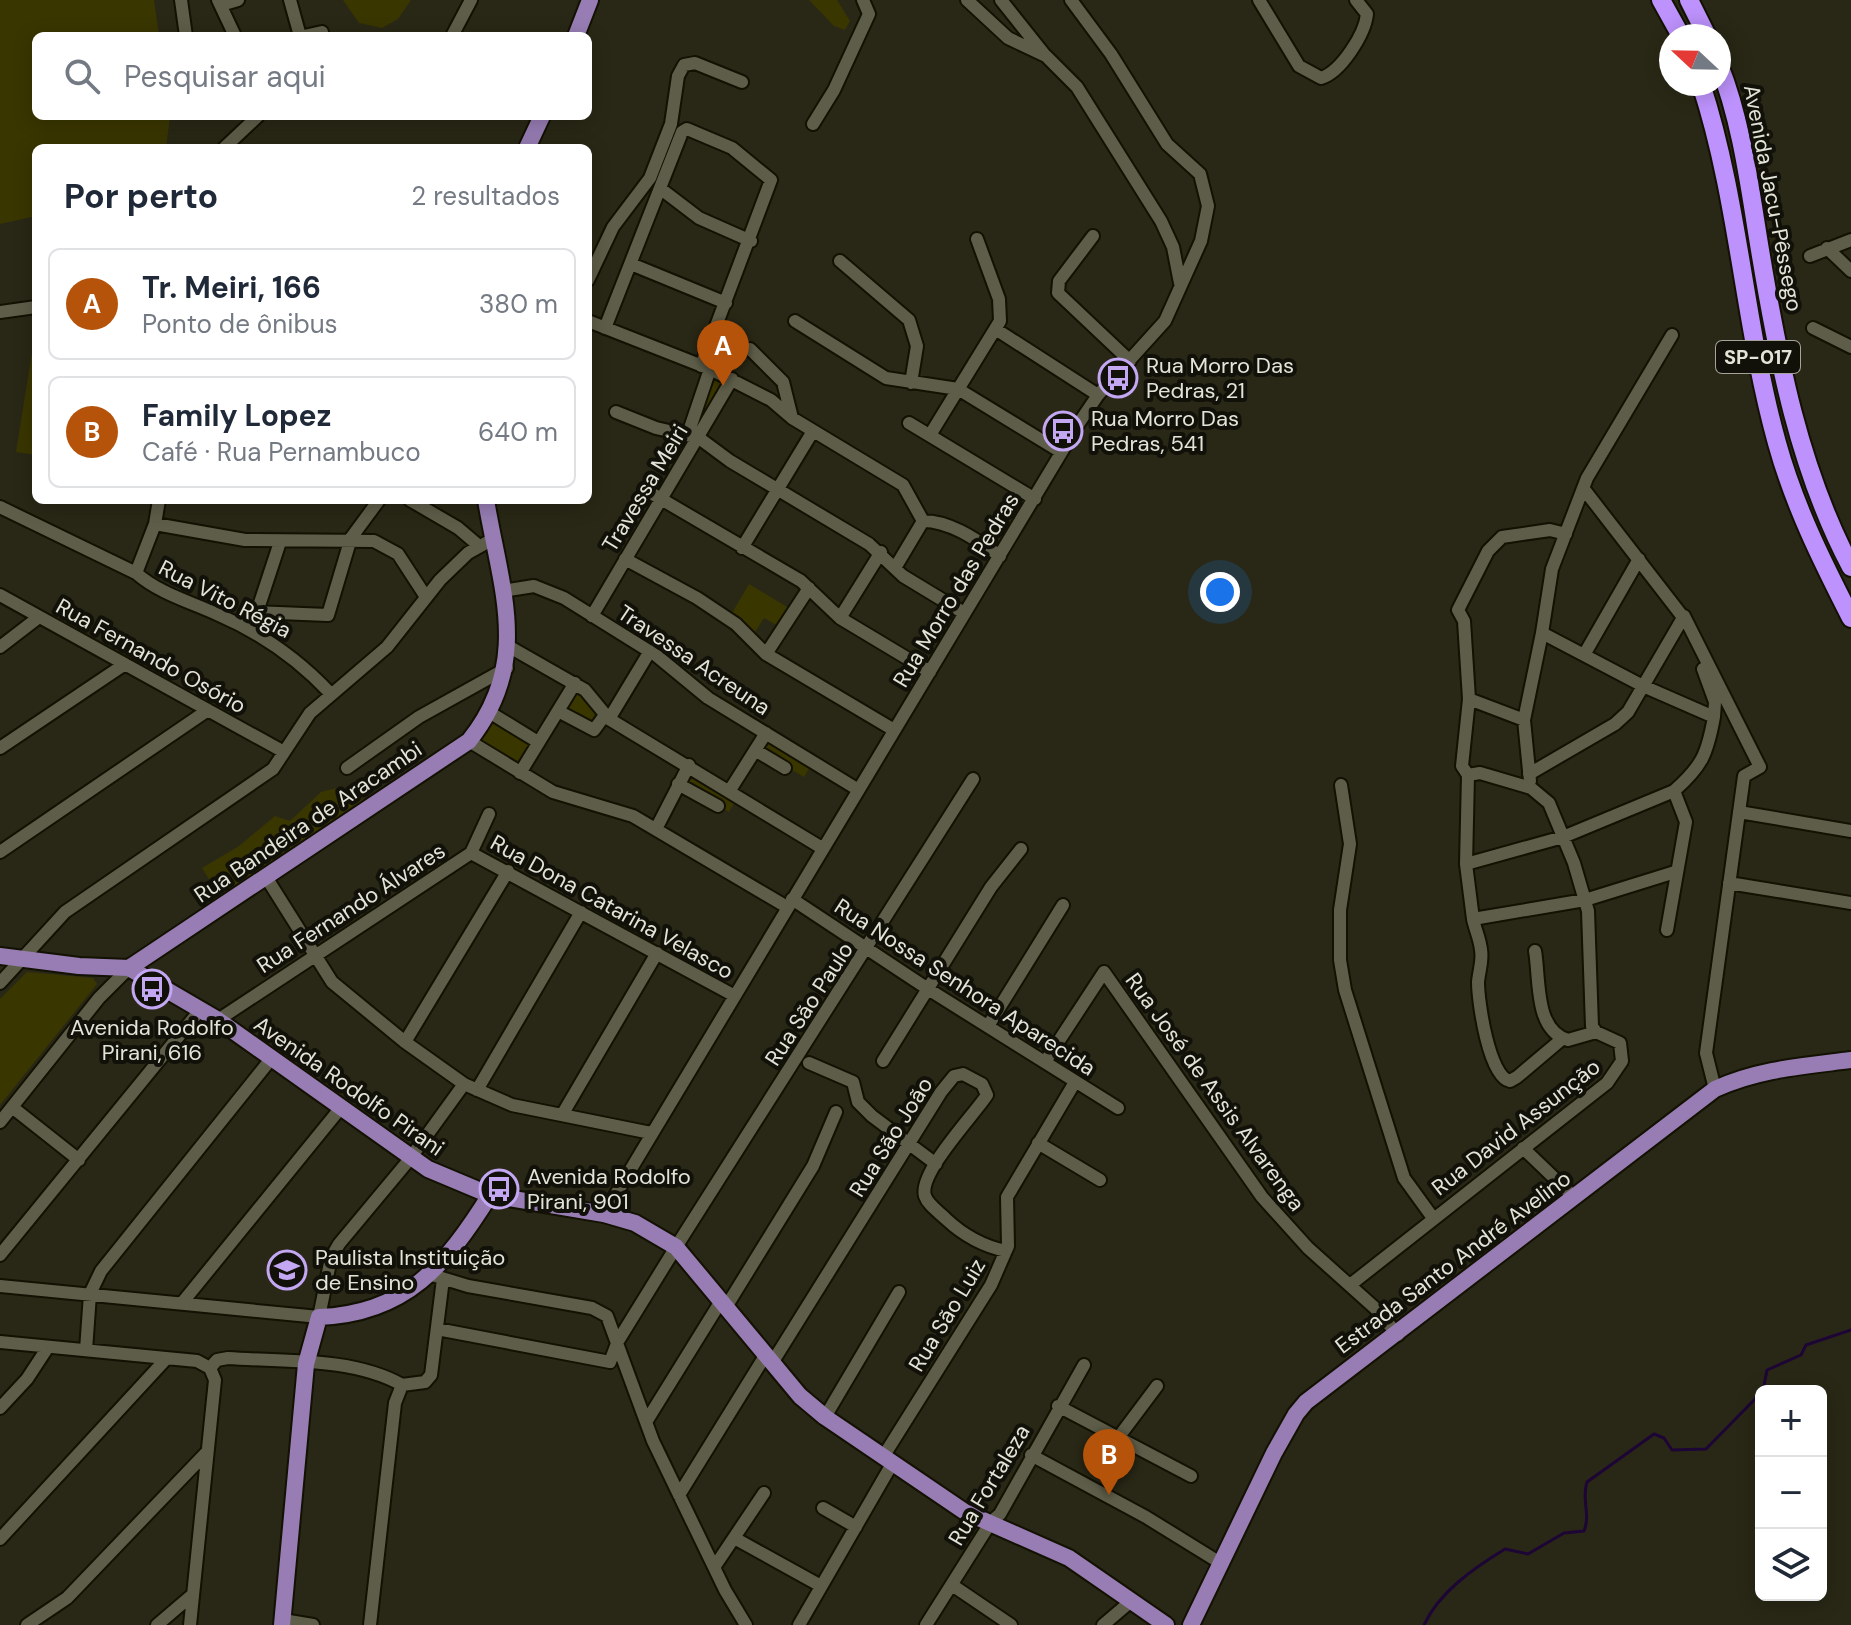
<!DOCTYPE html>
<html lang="pt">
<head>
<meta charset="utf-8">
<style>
	:root { --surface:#fff; --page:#f2f2f3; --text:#1f2937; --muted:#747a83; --line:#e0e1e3; --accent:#b45309 }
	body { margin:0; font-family:"DM Sans",sans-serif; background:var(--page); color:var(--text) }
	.controls { position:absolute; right:24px; bottom:24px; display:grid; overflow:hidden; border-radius:12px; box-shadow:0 4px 20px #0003 }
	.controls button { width:72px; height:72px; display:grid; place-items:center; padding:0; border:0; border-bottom:2px solid var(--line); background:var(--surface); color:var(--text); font:40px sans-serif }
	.compass { position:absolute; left:1659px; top:24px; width:72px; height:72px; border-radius:50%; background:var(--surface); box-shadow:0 4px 20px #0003; rotate:292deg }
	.you { position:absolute; left:1220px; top:592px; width:28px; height:28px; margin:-20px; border:6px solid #fff; border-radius:50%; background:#1a73e8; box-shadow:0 0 0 12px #1a73e833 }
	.badge { display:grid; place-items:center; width:52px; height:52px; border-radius:50%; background:var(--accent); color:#fff; font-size:26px; font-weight:700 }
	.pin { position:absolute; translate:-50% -66px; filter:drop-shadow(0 2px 4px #0008) }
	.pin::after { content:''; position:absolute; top:42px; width:28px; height:24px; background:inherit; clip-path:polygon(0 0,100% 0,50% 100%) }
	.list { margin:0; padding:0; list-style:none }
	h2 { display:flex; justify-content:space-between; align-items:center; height:104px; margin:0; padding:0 32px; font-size:34px }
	h2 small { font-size:26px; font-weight:400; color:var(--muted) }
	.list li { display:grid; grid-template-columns:52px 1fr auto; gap:24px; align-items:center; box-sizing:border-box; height:112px; margin:0 16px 16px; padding:0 16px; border:2px solid var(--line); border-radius:12px }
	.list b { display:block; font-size:30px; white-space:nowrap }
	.list p { margin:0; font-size:26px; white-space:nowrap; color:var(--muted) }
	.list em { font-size:26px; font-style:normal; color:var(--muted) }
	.icon { flex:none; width:44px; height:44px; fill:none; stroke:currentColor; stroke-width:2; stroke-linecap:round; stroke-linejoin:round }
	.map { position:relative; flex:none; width:1851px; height:1625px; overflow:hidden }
	.search { position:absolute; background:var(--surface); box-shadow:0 4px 20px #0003; left:32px; top:32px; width:560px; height:88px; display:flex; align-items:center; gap:20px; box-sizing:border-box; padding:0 28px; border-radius:12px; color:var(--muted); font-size:30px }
	.panel { position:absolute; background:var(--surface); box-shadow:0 4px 20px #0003; left:32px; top:144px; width:560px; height:360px; border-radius:12px }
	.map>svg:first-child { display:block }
	.green { fill:#3a3600 }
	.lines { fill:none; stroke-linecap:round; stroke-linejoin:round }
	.stream { stroke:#1d0536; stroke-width:3 }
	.minor-casing { stroke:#121102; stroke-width:16 }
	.major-casing { stroke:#121102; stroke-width:20 }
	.highway-casing { stroke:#121102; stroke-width:22 }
	.minor { stroke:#5e5d49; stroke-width:12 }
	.major { stroke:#977db4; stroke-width:16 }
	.highway { stroke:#bd92fc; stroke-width:18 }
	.labels { text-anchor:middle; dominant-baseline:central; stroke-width:8; stroke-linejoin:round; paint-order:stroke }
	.shield { fill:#111109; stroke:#a4a49a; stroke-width:2 }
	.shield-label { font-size:20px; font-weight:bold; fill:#e3e3d8 }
	.street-label { font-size:22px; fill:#e3e3d8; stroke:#111109 }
	.poi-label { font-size:22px; fill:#e3e3d8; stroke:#111109; text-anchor:start }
</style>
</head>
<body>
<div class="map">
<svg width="1851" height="1625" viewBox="0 0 1851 1625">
	<rect width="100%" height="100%" fill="#292816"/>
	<path class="green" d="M0,0H154L159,36H36V116H170L166,148H36V216L0,224Z
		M343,0H411L398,19L382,28L359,23Z
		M809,0H837L850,21L845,30L834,26Z
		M35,334L36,335V455L16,452Z
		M712,375L725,383L702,429L694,425Z
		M749,584L792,610L780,627L764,618L753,635L732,613Z
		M573,689L588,697L600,714L594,727L562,709Z
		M493,721L529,741L533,747L520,766L481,740Z
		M763,737L811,765L804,777L756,749Z
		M689,772L736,800L729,812L682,784Z
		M337,788L358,794L365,802L219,895L202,868L239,846L275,816L290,821L321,792Z
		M27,972L93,978L97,984L0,1105V999Z"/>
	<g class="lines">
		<path class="stream" d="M1763,1391L1767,1370L1801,1355L1806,1345L1851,1330
			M1424,1625C1439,1592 1474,1568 1505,1549L1528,1554L1564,1533L1584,1531C1591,1513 1581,1500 1587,1482L1654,1434L1664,1438L1672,1450L1706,1449L1761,1393"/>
		<g class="minor-casing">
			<path id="minor" d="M181,0L186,36
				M218,0L235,36
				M290,0L300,36
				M967,0L1008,38L1046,56L1077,87L1161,221L1173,247L1180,283
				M1001,0L1044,54
				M1259,0L1299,66L1321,78C1341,72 1365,34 1367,14L1356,0
				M221,5L238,0
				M304,36L322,32
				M452,36L471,0
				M813,124L834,90L869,14L863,0
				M224,148L258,116
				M661,189L699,218L751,241
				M1093,236L1059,281L1058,293L1130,361
				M1827,248L1851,271
				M1810,256L1851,240
				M840,261L909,320L917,346L911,383
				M631,264L726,303
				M588,280L613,227L650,178L671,124L678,76L684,65L695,63L742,82
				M0,312L36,307
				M588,321L710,369L771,400L792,418L903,485L923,521C951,521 978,541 1000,556
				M795,321L886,378L958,389L1061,452
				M605,328L682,132L687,129L732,148L771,180L701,366
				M1813,328L1851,347
				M997,330L1098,395
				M750,349L783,382L792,418
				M616,412L656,428L699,438L730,461L869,544L903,576L964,613
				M909,423L1035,499
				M688,434L710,369
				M930,435L1000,321L999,299L977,239
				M1583,488L1686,621
				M644,489L801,581L840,618L930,672
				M410,500L458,528L478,545
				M0,507L136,573C160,594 191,602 219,615C263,634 298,659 330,693
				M155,524L245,540L374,541L398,554L426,597
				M742,548L813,431
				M625,559L697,598L736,624L766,654L894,730
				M895,568L923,521
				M136,573L155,524L159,500
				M503,591L534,586L564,598L657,656L708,698L857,789
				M0,595L284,752
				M257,612L280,542
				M592,616L732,379
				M1684,616L1760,767L1744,776L1706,1053L1715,1089
				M840,618L881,552
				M245,627L252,612L328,615L351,538L379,500
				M508,646L585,690L609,719L822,848
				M0,647L39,617
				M766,654L809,588
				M1584,655L1639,559
				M1703,669L1715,702L1714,717
				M1469,699L1464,621L1458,610L1488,551L1502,537L1550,530L1566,534
				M558,711L594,730L605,715
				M489,712L538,742
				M609,719L650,651
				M469,741L553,792L633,816L787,907
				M0,748L125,664
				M755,750L785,768
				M347,768L419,717L507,668
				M520,773L575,683
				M1529,774L1615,724L1628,712L1684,616
				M1468,775L1462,766L1469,699L1524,720
				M1530,781L1524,720L1542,633
				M678,784L718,806
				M1341,785L1350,844L1340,910V960L1345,990L1404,1178L1433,1218
				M730,790L766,733
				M1739,812L1851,831
				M656,829L689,765
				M0,852L208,710
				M471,853L733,995
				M1466,864L1473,919
				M266,877L332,982L405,1042L464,1084L512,1105L651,1133
				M1729,883L1851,903
				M792,899L928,989L1118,1108
				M1667,930L1686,822L1674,791C1702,766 1707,755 1714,717L1643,686L1542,633L1552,569L1587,478L1672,335
				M1535,951C1540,979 1534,1030 1568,1040L1596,1032
				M1104,972L1262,1197L1308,1248L1375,1308L1398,1335
				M0,983L65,912L273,769L310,713L387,647L440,580L468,553L493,539
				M218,1020L471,853L489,814
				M988,1026L1063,905
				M1562,1039L1517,1077L1510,1081C1489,1077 1478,1002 1478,982C1479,971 1483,960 1481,950C1480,939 1475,929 1473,919L1585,900L1675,872
				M405,1042L508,871
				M883,1061L991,887L1021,849
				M1045,1062L1104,972
				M809,1063L853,1082L858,1102L872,1116L936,1164
				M477,1090L581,912
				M12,1107L79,1160
				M562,1115L657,953
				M0,1122L99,998L129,968
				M1038,1143L1100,1180
				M1523,1148L1575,1198
				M604,1214L1079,423L1098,395L1165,321L1201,241L1208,206L1200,174L1167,144L1111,54L1071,0
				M0,1255L201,1009
				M432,1275L468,1286L592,1308L607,1316L653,1441L725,1590L746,1625
				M1350,1285L1607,1083L1622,1061L1620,1043L1596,1032L1592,1026L1588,911L1574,863L1549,803L1531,788L1480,773L1468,775L1466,864L1563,837L1674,791
				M0,1286L319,1317L331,1258L339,1244L409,1160L464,1084
				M182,1303L339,1110
				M726,1307L813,1166L836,1112
				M437,1329L610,1362L618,1341L676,1247L973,779
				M0,1342L197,1361L210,1368
				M86,1350L90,1294L101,1271L271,1059
				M772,1363L941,1092L954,1076L963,1074L982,1084L987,1095C974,1115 918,1173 925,1196C928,1205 939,1212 946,1219C963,1235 982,1246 1006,1251
				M210,1368L217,1360L228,1358C283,1362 353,1357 402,1385
				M402,1385L425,1382L431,1375L443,1279
				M1058,1406L1191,1476
				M0,1408L27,1379L48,1347
				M825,1417L899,1292
				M646,1422L721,1301
				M1118,1438L1157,1386
				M1031,1455L1146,1517L1222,1564
				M883,1457L991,1285L1008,1246L1007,1197L1075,1082
				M679,1495L765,1356
				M823,1508L856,1527
				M0,1539L166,1359
				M736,1539L821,1586
				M715,1566L764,1493
				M952,1585L1011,1625
				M283,1620L313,1625
				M27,1625L67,1598L207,1452
				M157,1625L191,1596
				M190,1625L215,1380L210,1368
				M370,1625L395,1403L402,1385
				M799,1625L892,1464
				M926,1625L991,1522L1000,1514L1084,1365
				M1103,1625L1130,1602"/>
		</g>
		<g class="major-casing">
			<path id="major" d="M576,36L590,0
				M527,148L542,116
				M0,956L79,966L129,968L218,1020L428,1169L490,1195L604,1214L635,1223L676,1247L800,1396L825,1417L965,1512L1069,1558L1166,1625
				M129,968L469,741C532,662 501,590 486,500
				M282,1625L306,1364L319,1317C406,1314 446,1265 490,1195
				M1191,1625L1274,1453L1296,1414L1306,1402L1715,1089C1758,1069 1804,1066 1851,1060"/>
		</g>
		<g class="highway-casing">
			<path id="highway" d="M1661,0L1681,36
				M1689,0L1707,36
				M1719,65C1742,122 1750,190 1760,250C1778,359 1799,469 1851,567
				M1701,84C1739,200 1744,325 1777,443C1794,505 1822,561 1851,618"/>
		</g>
		<use href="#minor" class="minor"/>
		<use href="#major" class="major"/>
		<use href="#highway" class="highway"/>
	</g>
	<defs>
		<g id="bus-ring" transform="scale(2)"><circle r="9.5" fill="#111109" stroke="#c3a7f2" stroke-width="1.5"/><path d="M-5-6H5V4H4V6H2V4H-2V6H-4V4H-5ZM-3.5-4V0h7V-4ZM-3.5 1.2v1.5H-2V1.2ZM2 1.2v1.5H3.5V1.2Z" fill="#c3a7f2"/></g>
		<g id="school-ring" transform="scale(2)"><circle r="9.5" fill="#111109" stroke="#c3a7f2" stroke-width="1.5"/><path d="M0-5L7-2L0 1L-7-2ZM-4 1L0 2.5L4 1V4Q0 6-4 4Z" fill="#c3a7f2"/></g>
	</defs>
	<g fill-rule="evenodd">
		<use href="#bus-ring" x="1118" y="378"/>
		<use href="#bus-ring" x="1063" y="431"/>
		<use href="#bus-ring" x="152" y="989"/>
		<use href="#bus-ring" x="499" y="1189"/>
		<use href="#school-ring" x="287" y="1270"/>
	</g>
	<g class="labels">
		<rect class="shield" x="1716" y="341" width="84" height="32" rx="6"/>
		<g class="shield-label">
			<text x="1758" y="357">SP-017</text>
		</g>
		<g class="street-label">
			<text transform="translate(1773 198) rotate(79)">Avenida Jacu-Pêssego</text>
			<text transform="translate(645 488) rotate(-59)">Travessa Meiri</text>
			<text transform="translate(956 590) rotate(-59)">Rua Morro das Pedras</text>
			<text transform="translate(225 599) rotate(27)">Rua Vito Régia</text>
			<text transform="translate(151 656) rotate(29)">Rua Fernando Osório</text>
			<text transform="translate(694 660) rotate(34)">Travessa Acreuna</text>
			<text transform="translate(308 822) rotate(-34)">Rua Bandeira de Aracambi</text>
			<text transform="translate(612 907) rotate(29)">Rua Dona Catarina Velasco</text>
			<text transform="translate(351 908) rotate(-33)">Rua Fernando Álvares</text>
			<text transform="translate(965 987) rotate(33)">Rua Nossa Senhora Aparecida</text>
			<text transform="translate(809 1004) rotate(-57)">Rua São Paulo</text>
			<text transform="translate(349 1086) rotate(35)">Avenida Rodolfo Pirani</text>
			<text transform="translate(1215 1092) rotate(54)">Rua José de Assis Alvarenga</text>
			<text transform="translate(1516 1127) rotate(-38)">Rua David Assunção</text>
			<text transform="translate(891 1137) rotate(-58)">Rua São João</text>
			<text transform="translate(1453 1262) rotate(-37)">Estrada Santo André Avelino</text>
			<text transform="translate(947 1315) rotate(-59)">Rua São Luiz</text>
			<text transform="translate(989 1485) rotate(-59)">Rua Fortaleza</text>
		</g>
		<g class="poi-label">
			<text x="1146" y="365">Rua Morro Das<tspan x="1146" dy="25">Pedras, 21</tspan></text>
			<text x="1091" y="418">Rua Morro Das<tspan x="1091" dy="25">Pedras, 541</tspan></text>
			<text x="152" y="1027" text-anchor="middle">Avenida Rodolfo<tspan x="152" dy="25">Pirani, 616</tspan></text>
			<text x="527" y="1176">Avenida Rodolfo<tspan x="527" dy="25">Pirani, 901</tspan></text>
			<text x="315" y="1257">Paulista Instituição<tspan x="315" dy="25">de Ensino</tspan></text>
		</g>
	</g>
</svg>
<div class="controls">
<button>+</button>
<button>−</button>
<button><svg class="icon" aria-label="layers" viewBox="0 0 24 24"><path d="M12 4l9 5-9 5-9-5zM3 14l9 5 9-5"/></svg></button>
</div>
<svg class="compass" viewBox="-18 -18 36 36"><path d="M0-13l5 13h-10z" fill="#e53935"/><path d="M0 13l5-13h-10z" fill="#747a83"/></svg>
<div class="you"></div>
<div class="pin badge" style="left:723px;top:386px">A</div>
<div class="pin badge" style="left:1109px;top:1495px">B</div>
<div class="search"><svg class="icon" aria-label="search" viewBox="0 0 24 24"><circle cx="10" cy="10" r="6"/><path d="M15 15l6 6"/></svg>Pesquisar aqui</div>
<section class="panel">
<h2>Por perto<small>2 resultados</small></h2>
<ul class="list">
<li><span class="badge">A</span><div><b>Tr. Meiri, 166</b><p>Ponto de ônibus</p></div><em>380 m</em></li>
<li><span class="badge">B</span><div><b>Family Lopez</b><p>Café · Rua Pernambuco</p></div><em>640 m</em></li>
</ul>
</section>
</div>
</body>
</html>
